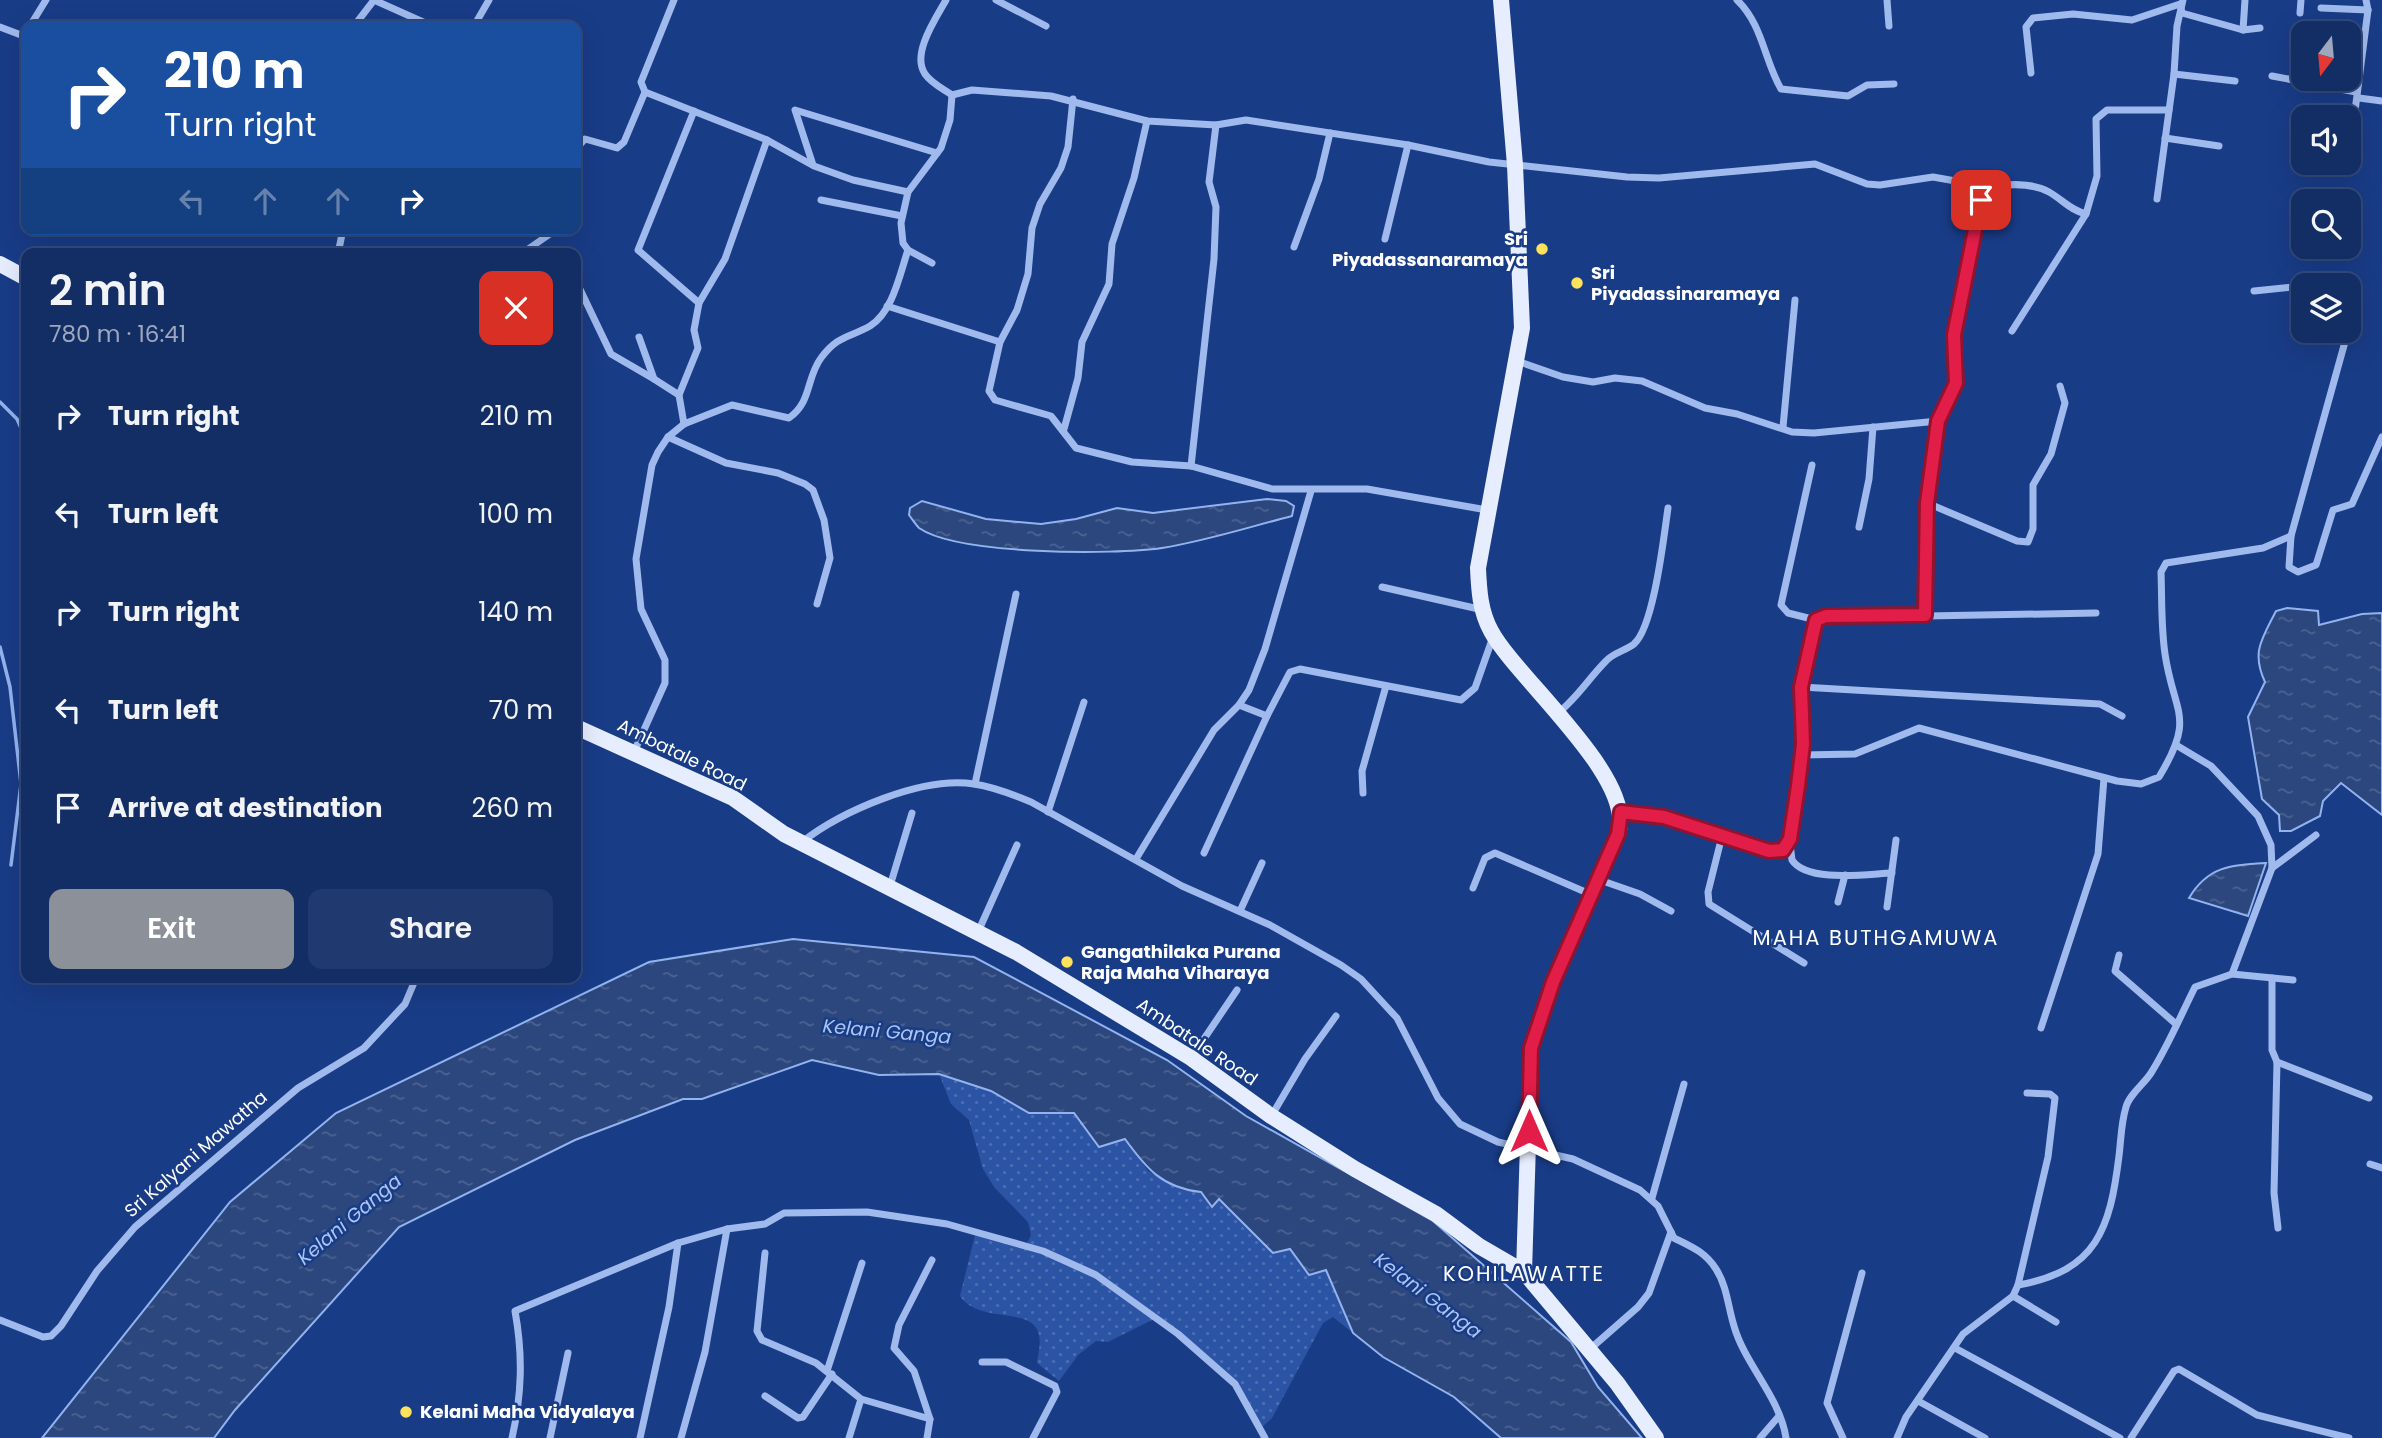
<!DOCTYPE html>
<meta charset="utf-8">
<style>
:root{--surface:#132d65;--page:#20396e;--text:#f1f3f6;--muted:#9da8bf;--line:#324979;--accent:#8c9099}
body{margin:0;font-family:Poppins,sans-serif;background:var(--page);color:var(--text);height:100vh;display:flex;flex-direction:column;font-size:26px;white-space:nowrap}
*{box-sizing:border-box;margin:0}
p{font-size:23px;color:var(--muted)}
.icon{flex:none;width:38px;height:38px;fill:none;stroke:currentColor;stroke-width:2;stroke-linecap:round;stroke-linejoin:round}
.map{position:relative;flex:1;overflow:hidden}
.panel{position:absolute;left:21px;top:248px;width:560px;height:735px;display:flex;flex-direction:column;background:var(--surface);border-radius:14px;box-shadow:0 7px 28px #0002,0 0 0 2px var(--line)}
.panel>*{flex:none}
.banner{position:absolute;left:21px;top:21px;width:560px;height:214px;border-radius:14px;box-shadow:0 7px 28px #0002,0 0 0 2px var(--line);background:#1a4fa0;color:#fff;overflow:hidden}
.needle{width:46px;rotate:196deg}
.fabs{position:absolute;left:2291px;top:21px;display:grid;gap:14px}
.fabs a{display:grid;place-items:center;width:70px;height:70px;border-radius:14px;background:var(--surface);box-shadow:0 7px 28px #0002,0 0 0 2px var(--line);font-size:35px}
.pin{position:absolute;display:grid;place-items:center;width:60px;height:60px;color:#fff;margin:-30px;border-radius:14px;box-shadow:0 4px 10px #0006}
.me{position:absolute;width:77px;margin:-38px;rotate:0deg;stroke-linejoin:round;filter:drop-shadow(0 0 5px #0008)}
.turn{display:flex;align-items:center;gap:24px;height:147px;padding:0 28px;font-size:32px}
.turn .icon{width:91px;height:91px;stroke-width:2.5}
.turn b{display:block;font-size:49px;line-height:60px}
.lanes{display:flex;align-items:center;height:66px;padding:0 28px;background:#0003;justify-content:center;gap:35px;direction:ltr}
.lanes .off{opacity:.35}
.round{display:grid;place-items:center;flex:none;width:74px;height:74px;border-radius:14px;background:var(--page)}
.summary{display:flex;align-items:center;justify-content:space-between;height:119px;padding:0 28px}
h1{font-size:42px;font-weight:600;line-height:52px}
.cta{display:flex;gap:14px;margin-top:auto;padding:14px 28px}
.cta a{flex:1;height:80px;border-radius:14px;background:var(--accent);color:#fff;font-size:28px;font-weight:600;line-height:80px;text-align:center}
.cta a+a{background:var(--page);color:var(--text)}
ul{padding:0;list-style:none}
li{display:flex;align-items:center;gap:21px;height:98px;padding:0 28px}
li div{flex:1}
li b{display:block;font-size:26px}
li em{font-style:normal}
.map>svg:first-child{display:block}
.grass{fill:url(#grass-dots)}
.water{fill:url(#water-ripples);stroke:#93b3ef;stroke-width:2}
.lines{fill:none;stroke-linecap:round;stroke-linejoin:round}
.stream{stroke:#93b3ef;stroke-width:3.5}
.street{stroke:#a0baed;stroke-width:7}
.primary{stroke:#e6edff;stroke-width:16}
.route-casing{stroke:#92132f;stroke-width:18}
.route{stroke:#e11d48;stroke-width:12}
.poi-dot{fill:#ffe25c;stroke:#193c87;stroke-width:2.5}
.labels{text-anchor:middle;stroke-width:5;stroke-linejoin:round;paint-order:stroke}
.poi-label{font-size:18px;font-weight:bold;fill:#fff;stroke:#193c87;text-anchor:start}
.street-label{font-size:18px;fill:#fff;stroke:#193c87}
.water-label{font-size:19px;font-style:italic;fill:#acc5f4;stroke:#193c87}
.quarter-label{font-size:21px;letter-spacing:2px;fill:#fff;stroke:#193c87}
</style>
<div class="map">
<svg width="2382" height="1438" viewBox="0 0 2382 1438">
<defs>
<pattern id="grass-dots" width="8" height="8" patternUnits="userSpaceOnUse" patternTransform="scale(1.75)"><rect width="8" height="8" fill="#2c54a5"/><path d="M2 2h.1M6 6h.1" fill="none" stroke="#4c6eb2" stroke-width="1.8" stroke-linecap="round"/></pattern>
<pattern id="water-ripples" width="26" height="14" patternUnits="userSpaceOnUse" patternTransform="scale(1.75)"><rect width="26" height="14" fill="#2c477e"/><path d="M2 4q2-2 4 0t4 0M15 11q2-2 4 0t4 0" fill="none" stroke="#4c6391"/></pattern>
</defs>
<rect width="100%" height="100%" fill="#193c87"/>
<path class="grass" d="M 939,1074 L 991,1091 L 1029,1113 L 1074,1113 L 1099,1146 L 1125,1138 L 1148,1171 L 1182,1190 L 1201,1192 L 1219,1199 L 1273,1253 L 1290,1249 L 1326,1270 L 1353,1333 L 1333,1317 L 1323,1323 L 1272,1418 L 1260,1429 L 1235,1384 L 1156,1318 L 1108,1342 L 1096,1341 L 1078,1355 L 1059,1381 L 1037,1363 C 1038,1354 1041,1344 1039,1335 C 1033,1305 979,1325 960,1296 L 976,1231 L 1026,1246 L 1031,1235 L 1028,1222 L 994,1187 L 983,1169 L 969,1120 L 951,1104 Z"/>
<g class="water">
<path d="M 1267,499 L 1286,501 L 1294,506 L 1292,516 C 1249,527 1206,541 1162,548 C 1114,555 958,555 919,528 C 916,525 912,519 909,515 L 910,508 L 922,501 L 986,519 L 1041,524 L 1076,519 L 1117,508 L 1153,513 Z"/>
<path d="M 2287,608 L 2318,611 L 2319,625 L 2362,614 L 2382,613 L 2382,815 L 2341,783 L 2323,801 L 2320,816 L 2291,831 L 2280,831 L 2279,815 L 2262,799 L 2248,717 L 2265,682 C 2251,652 2262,639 2276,611 Z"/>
<path d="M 2266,863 L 2248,916 L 2189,898 C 2208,866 2231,865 2266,863 Z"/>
<path d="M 793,939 L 974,957 L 1167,1060 L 1246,1116 L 1433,1221 L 1571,1342 L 1598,1387 L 1642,1438 L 1501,1438 L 1454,1397 L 1383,1357 L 1353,1333 L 1326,1270 L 1309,1275 L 1290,1249 L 1273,1253 L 1219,1199 L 1212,1207 L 1201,1192 C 1162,1188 1146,1168 1125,1139 L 1099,1147 L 1074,1113 L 1029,1113 L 991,1091 L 939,1074 L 879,1075 L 812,1060 L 702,1099 L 683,1099 L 575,1140 L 399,1227 L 235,1410 L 214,1438 L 42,1438 L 230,1202 L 336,1113 L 649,962 Z"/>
</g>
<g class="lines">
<g class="stream">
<polyline points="0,402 17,419 21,428"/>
<polyline points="0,647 10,687 21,784 11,865"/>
</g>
<g class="street">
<polyline points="374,0 432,26"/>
<polyline points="674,0 641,82 645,92 767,140 814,166 853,180 908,192"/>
<path d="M 946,0 C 936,18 911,54 925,74 C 931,83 943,89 952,95 L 972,90 L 1051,96 L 1147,121 L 1216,125 L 1246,120 L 1408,145 L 1489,162 L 1627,177 L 1659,178 L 1815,164 L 1867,184 L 1880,185 L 1933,177 L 1989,187"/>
<polyline points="996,0 1046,26"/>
<path d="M 1737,0 C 1763,25 1764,60 1781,89 L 1848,96 L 1867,85 L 1894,84"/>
<polyline points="1887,0 1889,26"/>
<polyline points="2321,8 2368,10"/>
<polyline points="2300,13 2301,0"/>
<polyline points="30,26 46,0"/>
<polyline points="354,26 374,0"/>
<polyline points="474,26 489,0"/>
<polyline points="0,27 21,35 26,32"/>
<polyline points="2243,30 2245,0"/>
<polyline points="2031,73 2026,27 2033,18 2073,14 2132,20 2180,4 2182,13 2243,30 2260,28"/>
<polyline points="2174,74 2235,81"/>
<polyline points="2272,76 2356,92"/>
<polyline points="2359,98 2382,101"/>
<polyline points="1073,99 1068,147 1061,168 1040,204 1032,228 1028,274 1017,310 1000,342 989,391 995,400 1051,416 1076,448 1132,462 1191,466 1272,489 1367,489 1487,510"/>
<polyline points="694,111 638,250 699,303 725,259 767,140"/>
<polyline points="2165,138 2219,146"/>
<polyline points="2351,142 2368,10 2366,0"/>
<polyline points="576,149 585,139 617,148 624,142 645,92"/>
<polyline points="813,165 795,110 937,153"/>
<polyline points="2157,199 2174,74 2177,26 2183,0"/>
<polyline points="821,200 902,216"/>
<polyline points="1385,239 1408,145"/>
<polyline points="1294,247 1319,179 1330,133"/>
<polyline points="338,254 343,229"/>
<polyline points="521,254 557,229"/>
<polyline points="932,263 908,250 903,243 901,223 908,192 941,148 950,120 952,95"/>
<polyline points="577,283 611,354 654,379"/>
<polyline points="2310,285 2335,285"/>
<polyline points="2348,287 2356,292 2348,330"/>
<polyline points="2254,291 2303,286"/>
<polyline points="887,306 1000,342"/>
<polyline points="2012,331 2086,214 2097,176 2096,119 2107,110 2169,110"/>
<polyline points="639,337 654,379 679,395 684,424"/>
<path d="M 1517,361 L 1563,377 L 1593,382 L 1615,378 L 1642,381 L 1705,408 L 1737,414 L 1792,432 L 1814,433 L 1938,421 L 1956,383 L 1954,335 L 1981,200 L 1989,187 C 2008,184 2031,182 2049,192 C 2063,200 2070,210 2086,214"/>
<polyline points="679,395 698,348 694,330 699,303"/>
<polyline points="1783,427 1795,300"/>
<polyline points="1064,429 1078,378 1082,342 1109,284 1112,244 1134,178 1147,121"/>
<polyline points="668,437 726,463 778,473 805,484 813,490 824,520 830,558 817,604"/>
<polyline points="1812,465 1781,605 1788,613 1816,620"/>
<polyline points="1191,466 1214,259 1216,207 1209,182 1216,125"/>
<polyline points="1927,503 2017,541 2028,542 2033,529 2033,485 2051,454 2065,403 2060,386"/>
<polyline points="1859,527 1869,479 1873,427"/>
<polyline points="2291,536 2289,567 2298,572 2316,565 2333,510 2352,504 2382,437"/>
<polyline points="1382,587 1483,610"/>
<polyline points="1925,615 1927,503 1938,421"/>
<polyline points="1801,687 2100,704 2122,716"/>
<polyline points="1239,705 1267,716 1290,672 1300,669 1461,700 1475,688 1493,637"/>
<path d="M 1558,713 C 1577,698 1589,678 1606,661 C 1613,653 1625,651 1634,644 C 1654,627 1664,535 1668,508"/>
<path d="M 634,752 L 665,683 L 665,660 L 641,609 L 636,559 L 652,465 L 658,452 L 668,437 L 684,424 L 732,405 L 789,418 C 812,402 806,378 821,358 C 838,335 849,338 870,326 C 893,312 900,273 908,250"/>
<path d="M 1802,755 L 1855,754 L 1919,728 L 2117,781 L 2141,784 L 2159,777 C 2196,716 2174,715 2165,654 C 2161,627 2162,599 2161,572 L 2166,563 L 2263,548 L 2291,536 L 2348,331"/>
<polyline points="975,784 1016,594"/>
<polyline points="1363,793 1362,771 1386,686"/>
<polyline points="1048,812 1084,702"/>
<polyline points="1621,812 1664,817 1769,851 1783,850 1787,847 1803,744 1801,687 1814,624 1819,618 2096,613"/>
<polyline points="1722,836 1708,892 1709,904 1804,963"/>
<path d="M 802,842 C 842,811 922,776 974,784 C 994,787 1012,794 1031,802 L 1182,886 L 1270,925 L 1341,965 L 1361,979 L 1397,1018 L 1438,1098 L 1460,1124 L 1498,1142 L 1573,1159 L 1640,1190 L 1658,1206 L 1674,1238 C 1692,1247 1705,1252 1716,1269 C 1727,1286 1728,1307 1734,1326 C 1745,1365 1780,1397 1786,1438"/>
<path d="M 1790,844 L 1792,860 C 1807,883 1867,874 1892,873"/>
<polyline points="1204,853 1267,716"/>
<polyline points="1136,859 1214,730 1239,705 1249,690 1265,649 1311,491"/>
<polyline points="2272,868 2316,835"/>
<polyline points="1597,879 1640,894 1671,911"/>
<polyline points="890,886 912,813"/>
<polyline points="1473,888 1485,858 1495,853 1590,894"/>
<polyline points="1838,902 1845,875"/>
<polyline points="1887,907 1896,840"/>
<polyline points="1240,911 1262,863"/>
<polyline points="978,932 1017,845"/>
<polyline points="2119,955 2115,971 2176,1024"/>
<polyline points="2232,974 2293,980"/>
<polyline points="2272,978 2272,1050 2277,1062 2274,1193 2278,1228"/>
<polyline points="2041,1028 2098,854 2104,778"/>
<polyline points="1191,1058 1237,990"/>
<polyline points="2277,1062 2369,1098"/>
<polyline points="1272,1115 1305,1059 1336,1016"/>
<polyline points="2370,1164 2382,1168"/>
<polyline points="1652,1198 1684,1084"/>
<polyline points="765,1253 757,1331 762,1340 816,1363 861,1399 930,1419 927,1438"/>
<polyline points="2018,1285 2048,1157 2055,1098 2050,1094 2027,1093"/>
<polyline points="2013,1296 2056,1322"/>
<polyline points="0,1320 43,1337 51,1336 61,1326 97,1271 135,1227 298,1088 364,1048 405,1004 416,978"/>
<polyline points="1955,1348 2120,1438"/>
<polyline points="1590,1349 1638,1307 1649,1293 1671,1232"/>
<polyline points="982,1362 1006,1362 1055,1386 1057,1392 1033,1438"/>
<polyline points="827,1371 862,1263"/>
<polyline points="765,1396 798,1418 803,1417 832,1374"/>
<polyline points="1920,1402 1985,1438"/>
<polyline points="930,1419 914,1371 894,1348 899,1325 932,1260"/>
<path d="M 512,1438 C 522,1394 523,1355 515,1311 L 678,1243 L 727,1229 L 765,1224 L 784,1213 L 867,1212 L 947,1224 L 1043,1251 L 1096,1275 L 1178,1334 L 1235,1384 L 1265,1438"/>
<polyline points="550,1438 568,1353"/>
<polyline points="640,1438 669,1307 678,1243"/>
<polyline points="681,1438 705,1352 727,1229"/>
<polyline points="849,1438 861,1399"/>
<polyline points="1760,1438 1779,1416"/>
<polyline points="1843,1438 1827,1403 1862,1273"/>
<path d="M 1897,1438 L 1906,1417 L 1963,1334 L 2013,1296 L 2018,1285 C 2097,1271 2110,1229 2119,1156 C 2121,1140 2121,1123 2126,1107 C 2129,1095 2144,1084 2151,1073 C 2168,1046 2181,1015 2195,987 L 2232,974 L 2272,868 L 2271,845 L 2258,816 L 2211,766 L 2176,745"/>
<polyline points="2131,1438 2174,1371 2179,1369 2257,1415 2349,1438"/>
</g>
<g class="primary">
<path d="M 1501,0 L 1515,165 L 1522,328 L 1478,568 C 1479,590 1480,611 1491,631 C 1516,678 1638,779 1618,834 L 1553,982 L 1531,1048 L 1524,1272"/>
<polyline points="0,264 26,278"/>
<polyline points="576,727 733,798 784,834 1016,952 1191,1058 1271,1116 1355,1169 1436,1214 1479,1246 1524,1272 1617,1383 1656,1438"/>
</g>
</g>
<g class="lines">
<defs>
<polyline id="route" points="1529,1131 1531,1048 1553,982 1618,834 1621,812 1664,817 1769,851 1783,850 1790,839 1798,786 1803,744 1801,687 1816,620 1826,616 1925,615 1927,503 1938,421 1956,383 1954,335 1981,200"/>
</defs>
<use href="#route" class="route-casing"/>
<use href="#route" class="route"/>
</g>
<g class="poi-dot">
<circle cx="1542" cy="249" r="7"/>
<circle cx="1577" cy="283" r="7"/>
<circle cx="1067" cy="962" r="7"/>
<circle cx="406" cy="1412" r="7"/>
</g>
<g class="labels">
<g class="poi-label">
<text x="1528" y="245" text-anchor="end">Sri<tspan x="1528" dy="21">Piyadassanaramaya</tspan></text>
<text x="1591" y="279">Sri<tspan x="1591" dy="21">Piyadassinaramaya</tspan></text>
<text x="1081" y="958">Gangathilaka Purana<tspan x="1081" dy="21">Raja Maha Viharaya</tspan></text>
<text x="420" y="1418">Kelani Maha Vidyalaya</text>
</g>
<g class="street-label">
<text transform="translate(682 755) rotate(26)" y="6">Ambatale Road</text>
<text transform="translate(1197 1042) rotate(34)" y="6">Ambatale Road</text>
<text transform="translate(196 1154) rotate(-41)" y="6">Sri Kalyani Mawatha</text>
</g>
<g class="water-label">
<text transform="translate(887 1031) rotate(5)" y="7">Kelani Ganga</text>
<text transform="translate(349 1219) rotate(-40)" y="7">Kelani Ganga</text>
<text transform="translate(1428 1295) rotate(37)" y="7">Kelani Ganga</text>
</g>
<g class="quarter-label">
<text x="1876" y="945">MAHA BUTHGAMUWA</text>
<text x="1524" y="1281">KOHILAWATTE</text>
</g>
</g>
</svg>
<div class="fabs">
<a><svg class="needle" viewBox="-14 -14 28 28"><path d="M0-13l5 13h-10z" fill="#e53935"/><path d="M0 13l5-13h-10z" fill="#9da8bf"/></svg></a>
<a><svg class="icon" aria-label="sound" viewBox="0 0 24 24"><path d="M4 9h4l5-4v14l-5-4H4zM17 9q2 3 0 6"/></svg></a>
<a><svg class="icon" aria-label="search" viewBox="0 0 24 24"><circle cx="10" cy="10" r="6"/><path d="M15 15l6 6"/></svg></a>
<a><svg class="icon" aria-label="layers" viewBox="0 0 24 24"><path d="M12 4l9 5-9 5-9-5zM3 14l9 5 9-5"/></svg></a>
</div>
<div class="pin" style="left:1981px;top:200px;background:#d93025"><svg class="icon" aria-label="arrive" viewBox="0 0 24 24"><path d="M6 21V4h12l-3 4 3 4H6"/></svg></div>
<svg class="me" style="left:1529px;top:1131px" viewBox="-20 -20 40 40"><path d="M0-17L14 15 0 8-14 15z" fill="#e11d48" stroke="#fff" stroke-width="4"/></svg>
<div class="banner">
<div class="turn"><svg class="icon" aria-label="right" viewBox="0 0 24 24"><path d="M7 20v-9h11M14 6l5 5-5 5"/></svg><div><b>210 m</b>Turn right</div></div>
<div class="lanes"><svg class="icon off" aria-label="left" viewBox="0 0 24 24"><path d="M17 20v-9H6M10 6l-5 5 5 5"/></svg><svg class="icon off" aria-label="ahead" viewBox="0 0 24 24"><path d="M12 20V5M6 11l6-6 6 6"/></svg><svg class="icon off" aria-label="ahead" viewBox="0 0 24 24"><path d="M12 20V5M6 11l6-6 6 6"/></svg><svg class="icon" aria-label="right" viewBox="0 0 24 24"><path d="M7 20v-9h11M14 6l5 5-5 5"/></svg></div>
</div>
<section class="panel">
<div class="summary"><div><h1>2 min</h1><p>780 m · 16:41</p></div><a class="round" style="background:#d93025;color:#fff"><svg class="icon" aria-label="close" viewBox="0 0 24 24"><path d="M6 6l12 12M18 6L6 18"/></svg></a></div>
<ul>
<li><svg class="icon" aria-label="right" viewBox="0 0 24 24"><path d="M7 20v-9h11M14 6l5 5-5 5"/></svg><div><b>Turn right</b></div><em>210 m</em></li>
<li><svg class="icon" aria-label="left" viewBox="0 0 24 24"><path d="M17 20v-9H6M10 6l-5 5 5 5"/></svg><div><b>Turn left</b></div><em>100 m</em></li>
<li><svg class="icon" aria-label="right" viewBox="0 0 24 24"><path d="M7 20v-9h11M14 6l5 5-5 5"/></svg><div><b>Turn right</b></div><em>140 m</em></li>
<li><svg class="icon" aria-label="left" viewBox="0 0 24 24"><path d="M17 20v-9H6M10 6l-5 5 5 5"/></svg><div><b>Turn left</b></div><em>70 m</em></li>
<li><svg class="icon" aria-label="arrive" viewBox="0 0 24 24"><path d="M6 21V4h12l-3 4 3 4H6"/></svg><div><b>Arrive at destination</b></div><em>260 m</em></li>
</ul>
<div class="cta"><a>Exit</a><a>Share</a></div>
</section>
</div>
